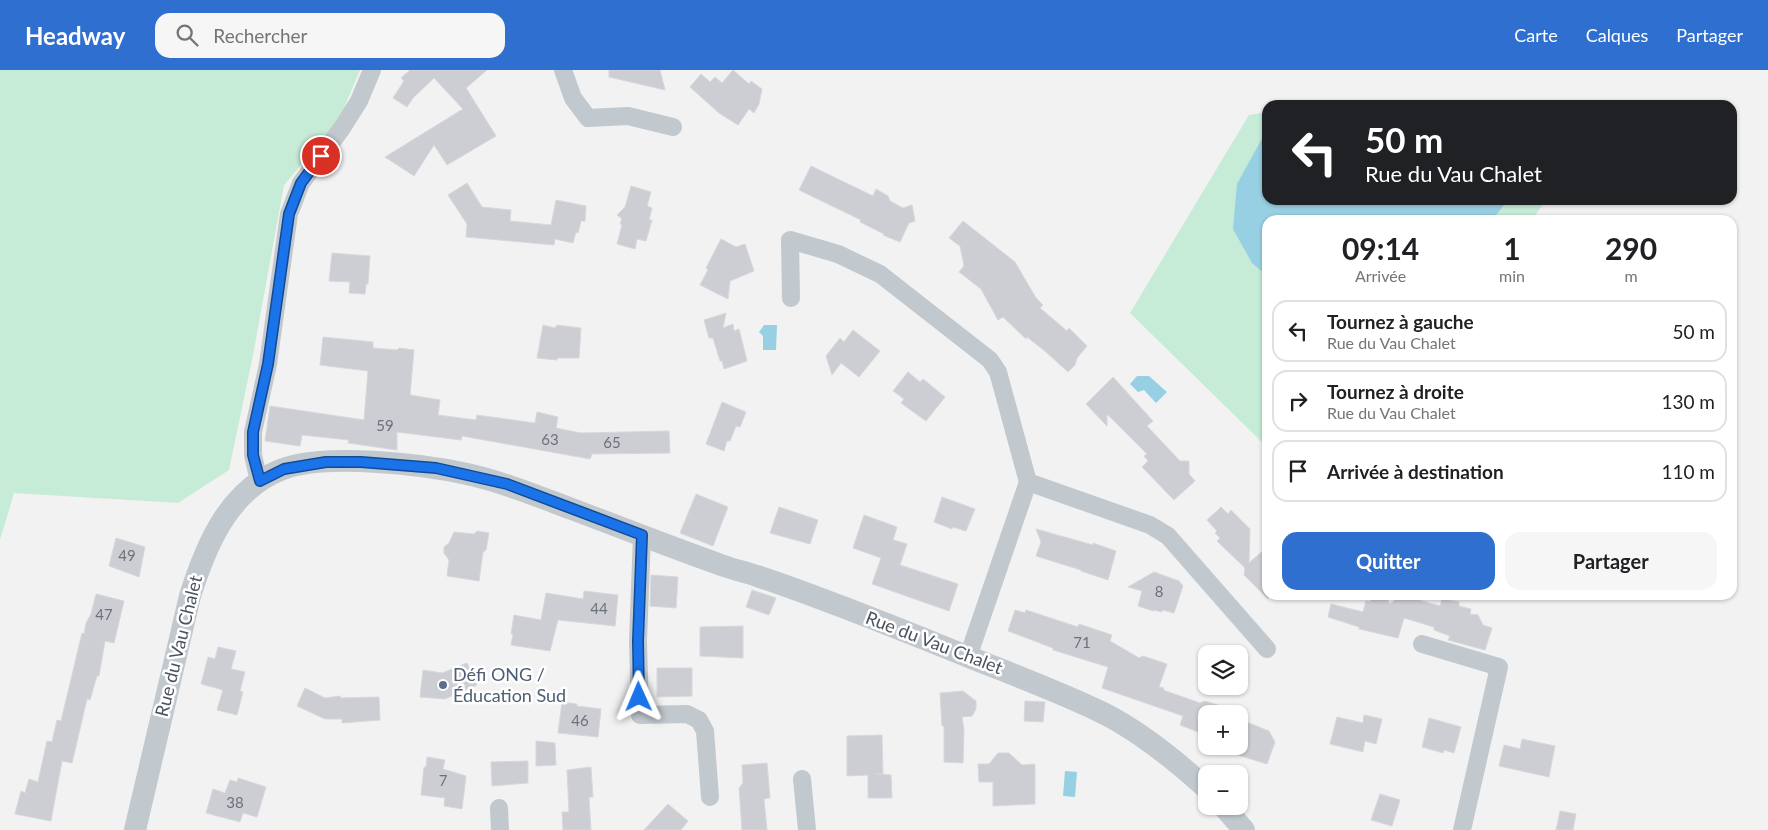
<!DOCTYPE html>
<html lang="fr">
<meta charset="utf-8">
<style>
:root{--surface:#fff;--page:#f6f6f6;--text:#202124;--muted:#757577;--line:#e0e0e0;--accent:#2f6fd0}
body{margin:0;font-family:Lato,sans-serif;background:var(--page);color:var(--text);height:100vh;display:flex;flex-direction:column;font-size:19px;white-space:nowrap}
*{box-sizing:border-box;margin:0}
p{font-size:16px;color:var(--muted)}
.icon{flex:none;width:28px;height:28px;fill:none;stroke:currentColor;stroke-width:2;stroke-linecap:round;stroke-linejoin:round}
.map{position:relative;flex:1;overflow:hidden}
.side{position:absolute;left:1262px;top:145px;width:475px;height:385px;display:flex;flex-direction:column;background:var(--surface);border-radius:15px;box-shadow:0 1px 4px #0004}
.side>*{flex:none}
.hud{position:absolute;left:1262px;top:30px;width:475px;height:105px;border-radius:15px;box-shadow:0 1px 4px #0004;background:#202124;color:#fff;overflow:hidden}
.tools{position:absolute;left:1198px;top:575px;display:grid;gap:10px}
.tools a{display:grid;place-items:center;width:50px;height:50px;border-radius:10px;background:var(--surface);box-shadow:0 1px 4px #0004;font-size:25px}
.pin{position:absolute;display:grid;place-items:center;width:42px;height:42px;color:#fff;margin:-21px;border:2px solid #fff;border-radius:50%;box-shadow:0 1px 5px #0007}
.me{position:absolute;width:55px;margin:-28px;rotate:359deg;stroke-linejoin:round;filter:drop-shadow(0 0 4px #0008)}
.turn{display:flex;align-items:center;gap:18px;height:105px;padding:0 20px;font-size:22px}
.turn .icon{width:65px;height:65px;stroke-width:2.5}
.turn b{display:block;font-size:35px;line-height:42px}
.eta{display:flex;justify-content:space-evenly;align-items:center;height:85px;text-align:center}
.eta b{font-size:30px;font-weight:700;line-height:35px}
.cta{display:flex;gap:10px;margin-top:auto;padding:10px 20px}
.cta a{flex:1;height:58px;border-radius:15px;background:var(--accent);color:#fff;font-size:20px;font-weight:700;line-height:58px;text-align:center}
.cta a+a{background:var(--page);color:var(--text)}
ul{padding:0;list-style:none}
li{display:flex;align-items:center;gap:15px;height:62px;margin:0 10px 8px;padding:0 10px;border:2px solid var(--line);border-radius:15px}
li div{flex:1}
li b{display:block;font-size:19px}
li em{font-style:normal}
header{display:flex;align-items:center;gap:30px;box-sizing:border-box;height:70px;padding:0 25px;background:var(--accent);color:#fff}
header strong{font-size:24px}
nav{display:flex;gap:28px;margin-inline-start:auto;font-size:18px}
.search{width:350px;height:45px;background:var(--page);display:flex;align-items:center;gap:12px;box-sizing:border-box;padding:0 18px;border-radius:15px;color:var(--muted);font-size:19px}
.map>svg:first-child{display:block}
.green{fill:#c6ebd6}
.water{fill:#98d0e3}
.building{fill:#ccced3;stroke:#d6d8dc}
.lines{fill:none;stroke-linecap:round;stroke-linejoin:round}
.minor{stroke:#c1c8ce;stroke-width:18}
.tertiary{stroke:#c1c8ce;stroke-width:22}
.route-casing{stroke:#114b97;stroke-width:12}
.route{stroke:#1a73e8;stroke-width:9}
.service-dot{fill:#5c6f8a;stroke:#fff;stroke-width:2}
.labels{text-anchor:middle;stroke-width:5;stroke-linejoin:round;paint-order:stroke}
.number-label{font-size:15px;fill:#6b727a}
.street-label{font-size:18px;fill:#4b545d;stroke:#fff}
.service-label{font-size:18px;fill:#4e5e75;stroke:#fff;text-anchor:start}
</style>
<header>
<strong>Headway</strong>
<div class="search"><svg class="icon" aria-label="search" viewBox="0 0 24 24"><circle cx="10" cy="10" r="6"/><path d="M15 15l6 6"/></svg>Rechercher</div>
<nav><a>Carte</a><a>Calques</a><a>Partager</a></nav>
</header>
<div class="map">
<svg width="1768" height="760" viewBox="0 0 1768 760">
<rect width="100%" height="100%" fill="#f3f2f2"/>
<g class="green">
<polygon points="0,0 360,0 338,52 284,115 253,285 229,400 178,433 14,423 0,470"/>
<polygon points="1267,42 1268,130 1546,130 1532,150 1268,150 1267,377 1130,243 1249,45"/>
</g>
<g class="water">
<polygon points="1267,62 1268,130 1508,130 1492,150 1268,150 1267,206 1252,193 1233,159 1237,114 1265,63"/>
<polygon points="764,255 777,255 776,280 763,280 763,266 759,262"/>
<polygon points="1137,306 1149,306 1167,322 1156,333 1144,320 1138,322 1130,314"/>
<polygon points="1065,701 1077,702 1075,727 1063,726"/>
</g>
<g class="building">
<polygon points="410,0 487,0 466,18 496,66 447,95 434,75 414,106 385,87 463,39 434,8 413,28 407,37 393,28 404,11 401,8"/>
<polygon points="609,0 660,0 665,20 609,7"/>
<polygon points="733,0 749,14 751,11 762,19 759,34 754,43 749,39 738,55 719,43 690,17 701,4 710,12 715,7 722,13"/>
<polygon points="811,96 873,126 876,119 888,126 890,131 903,138 912,135 915,151 909,153 900,172 883,165 884,164 860,152 861,150 799,120"/>
<polygon points="467,113 482,137 511,140 510,151 551,155 556,130 586,136 585,151 581,151 578,163 576,162 573,173 555,169 554,175 466,167 467,154 448,125"/>
<polygon points="631,116 651,122 647,136 652,138 649,150 652,150 646,171 637,169 635,179 617,174 622,155 620,154 622,149 617,145 625,137"/>
<polygon points="963,151 1015,192 1036,228 1043,235 1040,238 1067,261 1069,258 1087,276 1077,288 1075,295 1068,302 1046,282 1027,267 1026,269 1003,247 998,250 981,219 959,202 964,196 960,176 949,168"/>
<polygon points="721,169 736,177 745,174 754,201 730,211 728,229 700,215 708,200 706,198"/>
<polygon points="332,183 370,186 368,214 366,214 365,224 349,223 350,212 329,211"/>
<polygon points="726,243 723,258 733,254 734,261 739,259 747,291 724,299 722,291 720,291 713,268 709,268 704,250"/>
<polygon points="543,255 555,258 557,255 581,258 579,288 557,288 557,290 537,288"/>
<polygon points="853,260 880,281 859,307 841,293 832,305 826,286 840,268 844,272"/>
<polygon points="323,267 373,272 373,278 397,280 399,278 414,280 410,325 440,330 438,345 476,350 477,345 535,353 537,342 558,347 556,358 581,363 669,361 670,383 592,384 590,389 462,366 461,370 397,362 397,380 348,373 349,370 302,365 300,376 265,371 270,336 364,350 368,301 320,295"/>
<polygon points="908,302 920,312 923,309 945,327 926,351 901,333 904,329 893,321"/>
<polygon points="1113,307 1153,351 1147,356 1180,391 1189,391 1189,404 1195,411 1174,430 1142,397 1148,391 1144,386 1147,384 1107,344 1107,356 1086,334"/>
<polygon points="722,332 746,342 740,357 736,356 730,371 727,371 724,381 706,374"/>
<polygon points="696,424 728,437 713,476 680,463"/>
<polygon points="942,427 975,439 966,461 953,457 952,459 934,452"/>
<polygon points="779,437 818,450 810,474 770,463"/>
<polygon points="1221,437 1228,444 1231,440 1250,459 1249,493 1268,476 1268,529 1244,505 1245,498 1217,471 1220,468 1215,463 1217,461 1207,450"/>
<polygon points="864,445 897,457 893,470 907,474 900,495 958,514 949,541 872,514 881,488 853,478"/>
<polygon points="1036,459 1093,475 1093,473 1116,481 1108,510 1081,501 1081,500 1036,486 1041,472"/>
<polygon points="477,461 489,463 486,480 483,482 479,511 447,506 449,490 444,483 444,477 449,473 454,462 474,464"/>
<polygon points="116,468 145,477 139,507 109,496"/>
<polygon points="1154,502 1179,511 1183,516 1174,543 1163,540 1162,542 1154,540 1153,541 1138,536 1142,521 1128,517"/>
<polygon points="651,505 678,507 676,538 650,536"/>
<polygon points="752,520 776,528 769,545 746,537"/>
<polygon points="584,521 618,525 615,556 558,550 550,581 511,575 513,564 511,564 514,545 541,550 546,523 583,529"/>
<polygon points="96,524 124,531 114,573 105,571 99,606 97,606 90,630 87,629 72,693 62,691 51,751 15,744 21,721 25,723 29,709 38,712 47,671 52,672 57,650 61,651 82,563 84,564 86,553 91,544"/>
<polygon points="1372,525 1385,525 1390,534 1401,525 1440,536 1442,529 1459,532 1459,536 1471,539 1470,544 1478,545 1483,555 1492,558 1485,580 1448,570 1450,566 1434,560 1434,557 1404,548 1398,568 1359,559 1359,557 1328,547 1331,534 1363,542 1366,531 1370,532"/>
<polygon points="1015,540 1025,543 1026,540 1078,557 1079,554 1112,565 1110,571 1139,588 1143,586 1167,594 1159,617 1164,618 1163,620 1200,633 1205,631 1221,636 1219,641 1226,644 1206,644 1206,665 1180,655 1183,646 1102,618 1108,597 1053,580 1053,578 1008,561"/>
<polygon points="743,556 743,588 700,586 700,557"/>
<polygon points="218,577 236,581 231,599 245,602 240,621 243,622 237,645 217,640 223,620 201,614 208,587 215,589"/>
<polygon points="467,593 477,615 445,629 420,627 423,600 442,603"/>
<polygon points="657,598 692,598 692,626 657,627"/>
<polygon points="305,618 325,628 340,626 341,628 379,627 380,650 342,653 342,649 325,649 297,636"/>
<polygon points="963,621 976,631 976,639 972,646 962,647 964,660 963,693 944,692 944,656 942,656 940,623"/>
<polygon points="1025,631 1045,632 1043,652 1024,651"/>
<polygon points="562,632 577,634 577,636 601,639 598,667 558,663"/>
<polygon points="1364,645 1382,649 1376,674 1365,671 1363,682 1330,674 1337,647 1363,653"/>
<polygon points="1429,648 1461,657 1454,683 1444,680 1443,683 1422,677"/>
<polygon points="1239,649 1269,661 1275,672 1267,694 1228,682 1231,676 1239,676"/>
<polygon points="882,665 883,704 877,704 891,705 892,728 868,728 868,705 847,706 847,666"/>
<polygon points="1522,669 1555,676 1549,707 1499,696 1504,675 1520,679"/>
<polygon points="536,671 555,673 556,695 536,696"/>
<polygon points="998,683 1009,683 1022,695 1035,694 1035,734 993,736 993,712 979,712 978,694 989,694"/>
<polygon points="427,687 445,690 443,699 466,706 462,739 444,736 445,728 421,725 424,697 426,697"/>
<polygon points="528,691 528,713 492,716 491,692"/>
<polygon points="767,693 770,728 764,729 767,760 742,760 739,718 743,713 742,695"/>
<polygon points="591,697 593,727 589,727 591,760 563,760 562,742 569,742 567,700"/>
<polygon points="238,708 266,717 257,747 243,743 240,752 206,743 213,719 225,723 230,710 237,712"/>
<polygon points="1380,724 1400,730 1392,756 1371,750"/>
<polygon points="668,734 688,751 681,760 644,760"/>
<polygon points="1560,741 1576,744 1573,760 1556,760"/>
</g>
<g class="lines">
<g class="minor">
<polyline points="563,0 573,28 588,48 628,46 673,57"/>
<polyline points="791,228 790,170 838,184 880,204 990,290 998,302 1028,412 968,587"/>
<polyline points="259,411 253,385 253,362 268,294 289,144 301,113 342,58 359,31 372,0"/>
<polyline points="1028,412 1150,455 1168,466 1267,579"/>
<polyline points="642,465 638,571 640,645 687,644 699,650 705,661 710,727"/>
<polyline points="1422,574 1499,597 1462,760"/>
<polyline points="802,709 807,760"/>
<polyline points="499,738 500,760"/>
</g>
<g class="tertiary">
<polyline points="1223,736 1244,760"/>
<path d="M 135,760 L 190,526 C 206,475 229,419 283,399 C 325,383 422,394 467,404 C 503,412 537,426 572,439 C 622,458 673,478 724,496 C 735,500 746,502 757,506 C 829,530 899,559 969,587 C 1014,605 1060,622 1103,643 C 1141,662 1175,690 1206,718"/>
</g>
</g>
<g class="lines">
<defs>
<polyline id="route" points="321,86 301,113 289,144 268,294 253,362 253,385 260,411 284,399 326,392 361,392 436,398 507,414 642,465 638,571 639,627"/>
</defs>
<use href="#route" class="route-casing"/>
<use href="#route" class="route"/>
</g>
<circle class="service-dot" cx="443" cy="615" r="5"/>
<g class="labels">
<g class="number-label">
<text x="385" y="361">59</text>
<text x="550" y="375">63</text>
<text x="612" y="378">65</text>
<text x="127" y="491">49</text>
<text x="1159" y="527">8</text>
<text x="599" y="544">44</text>
<text x="104" y="550">47</text>
<text x="1082" y="578">71</text>
<text x="580" y="656">46</text>
<text x="443" y="716">7</text>
<text x="235" y="738">38</text>
</g>
<g class="street-label">
<text transform="translate(934 573) rotate(21)" y="6">Rue du Vau Chalet</text>
<text transform="translate(179 576) rotate(-76)" y="6">Rue du Vau Chalet</text>
</g>
<g class="service-label">
<text x="453" y="611">Défi ONG /<tspan x="453" dy="21">Éducation Sud</tspan></text>
</g>
</g>
</svg>
<div class="tools">
<a><svg class="icon" aria-label="layers" viewBox="0 0 24 24"><path d="M12 4l9 5-9 5-9-5zM3 14l9 5 9-5"/></svg></a>
<a>+</a>
<a>−</a>
</div>
<div class="pin" style="left:321px;top:86px;background:#d93025"><svg class="icon" aria-label="arrive" viewBox="0 0 24 24"><path d="M6 21V4h12l-3 4 3 4H6"/></svg></div>
<svg class="me" style="left:639px;top:627px" viewBox="-20 -20 40 40"><path d="M0-17L14 15 0 8-14 15z" fill="#1a73e8" stroke="#fff" stroke-width="4"/></svg>
<div class="hud">
<div class="turn"><svg class="icon" aria-label="left" viewBox="0 0 24 24"><path d="M17 20v-9H6M10 6l-5 5 5 5"/></svg><div><b>50 m</b>Rue du Vau Chalet</div></div>
</div>
<section class="side">
<div class="eta">
<div><b>09:14</b><p>Arrivée</p></div>
<div><b>1</b><p>min</p></div>
<div><b>290</b><p>m</p></div>
</div>
<ul>
<li><svg class="icon" aria-label="left" viewBox="0 0 24 24"><path d="M17 20v-9H6M10 6l-5 5 5 5"/></svg><div><b>Tournez à gauche</b><p>Rue du Vau Chalet</p></div><em>50 m</em></li>
<li><svg class="icon" aria-label="right" viewBox="0 0 24 24"><path d="M7 20v-9h11M14 6l5 5-5 5"/></svg><div><b>Tournez à droite</b><p>Rue du Vau Chalet</p></div><em>130 m</em></li>
<li><svg class="icon" aria-label="arrive" viewBox="0 0 24 24"><path d="M6 21V4h12l-3 4 3 4H6"/></svg><div><b>Arrivée à destination</b></div><em>110 m</em></li>
</ul>
<div class="cta"><a>Quitter</a><a>Partager</a></div>
</section>
</div>
